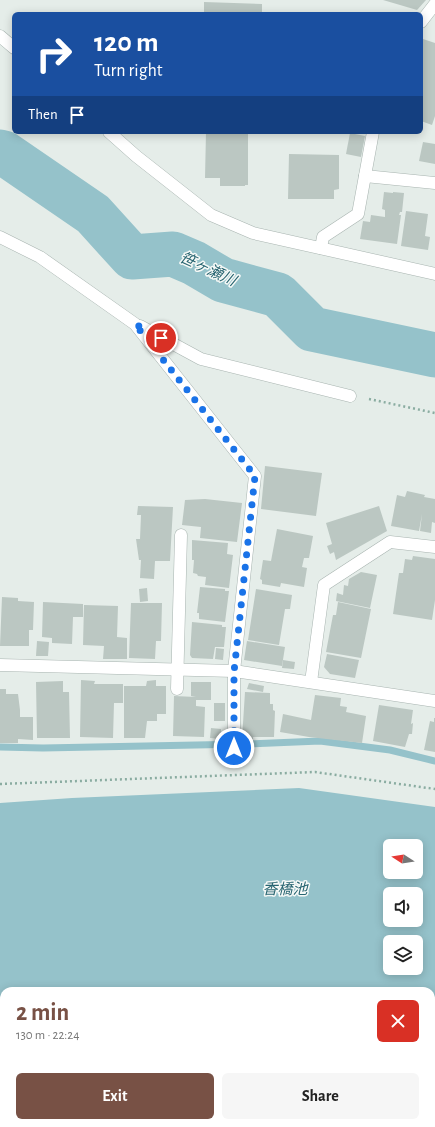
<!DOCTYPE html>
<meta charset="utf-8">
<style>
:root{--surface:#fff;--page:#f6f6f6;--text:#222;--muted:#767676;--accent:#785145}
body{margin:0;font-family:"Alegreya Sans","Noto Sans JP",sans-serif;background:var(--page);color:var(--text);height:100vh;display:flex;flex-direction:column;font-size:15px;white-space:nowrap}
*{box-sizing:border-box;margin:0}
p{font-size:13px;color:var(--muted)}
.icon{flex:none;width:22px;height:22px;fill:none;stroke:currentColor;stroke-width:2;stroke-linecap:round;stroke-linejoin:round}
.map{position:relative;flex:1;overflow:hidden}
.sheet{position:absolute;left:0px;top:987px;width:435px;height:140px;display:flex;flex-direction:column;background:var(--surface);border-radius:12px 12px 0 0;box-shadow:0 2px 10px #0003}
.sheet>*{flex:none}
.guide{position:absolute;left:12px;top:12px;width:411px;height:122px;border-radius:6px;box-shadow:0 2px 10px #0003;background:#1a4fa0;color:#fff;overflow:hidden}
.needle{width:26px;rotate:282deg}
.fabs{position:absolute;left:383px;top:839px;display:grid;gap:8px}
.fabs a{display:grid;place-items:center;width:40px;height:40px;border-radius:6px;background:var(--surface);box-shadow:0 2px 10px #0003;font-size:20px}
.pin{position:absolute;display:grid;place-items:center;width:34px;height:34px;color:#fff;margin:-17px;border:2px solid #fff;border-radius:50%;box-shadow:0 1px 4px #0007}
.me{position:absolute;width:44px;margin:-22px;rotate:0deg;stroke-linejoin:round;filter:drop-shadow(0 0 3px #0008)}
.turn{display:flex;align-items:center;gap:14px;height:84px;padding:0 16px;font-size:18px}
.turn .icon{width:52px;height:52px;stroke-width:2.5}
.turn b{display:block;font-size:28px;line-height:34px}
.then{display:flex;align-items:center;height:38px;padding:0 16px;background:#0003;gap:8px;font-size:15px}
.round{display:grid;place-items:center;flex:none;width:42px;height:42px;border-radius:6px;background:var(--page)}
.headline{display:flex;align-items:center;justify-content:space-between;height:68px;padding:0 16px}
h1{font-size:24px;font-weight:600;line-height:30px;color:var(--accent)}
.button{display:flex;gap:8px;margin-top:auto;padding:8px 16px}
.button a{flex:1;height:46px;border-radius:6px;background:var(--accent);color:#fff;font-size:16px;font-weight:600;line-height:46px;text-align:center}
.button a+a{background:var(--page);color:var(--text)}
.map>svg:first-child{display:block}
.water{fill:#95c2ca;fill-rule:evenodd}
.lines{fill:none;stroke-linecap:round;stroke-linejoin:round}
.stream{stroke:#95c2ca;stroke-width:7}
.river{stroke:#95c2ca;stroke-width:45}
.building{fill:#bbc7c2}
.street-casing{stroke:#a8b4b0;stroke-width:13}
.path{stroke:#8aaca1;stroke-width:2.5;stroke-dasharray:2 3;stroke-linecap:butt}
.street{stroke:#fff;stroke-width:12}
.route{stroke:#1a73e8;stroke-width:7;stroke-dasharray:0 12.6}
.labels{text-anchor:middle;stroke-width:3;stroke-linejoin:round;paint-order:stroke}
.water-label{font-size:15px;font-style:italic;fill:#286571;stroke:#f6f9f7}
</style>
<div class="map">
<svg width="435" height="1127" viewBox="0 0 435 1127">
<rect width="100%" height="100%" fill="#e5ede9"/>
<path class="water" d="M 299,788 L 435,807 L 435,1127 L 0,1127 L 0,803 L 72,798 ZM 390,846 L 416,846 L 416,872 L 390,872 ZM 390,894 L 416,894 L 416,920 L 390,920 ZM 390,942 L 416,942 L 416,968 L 390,968 ZM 4,991 L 431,991 L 431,1123 L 4,1123 Z"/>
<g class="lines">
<polyline class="stream" points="0,747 43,748 247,744 320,741 390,750 435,761"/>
<polyline class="river" points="0,152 4,153 93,214 132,257 173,254 194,263 223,280 278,295 312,329 435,355"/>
</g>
<g class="building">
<polygon points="383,0 426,0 417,10"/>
<polygon points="204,2 262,4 262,14 204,14"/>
<polygon points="423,39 435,43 435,116 432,125 421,121 421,44"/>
<polygon points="206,132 248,132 248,185 245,185 245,186 220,186 220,178 205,178"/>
<polygon points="350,133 365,136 361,157 346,154"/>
<polygon points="423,142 435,144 435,164 419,161"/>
<polygon points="289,154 339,155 339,189 334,190 334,199 288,199"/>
<polygon points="384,192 393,193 393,192 404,193 402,212 400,212 399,215 401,215 397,244 360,239 363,221 370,222 371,215 385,217 385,210 382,209"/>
<polygon points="406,211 428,214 425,236 430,237 428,250 401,246"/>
<polygon points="265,466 322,473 316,516 261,509"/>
<polygon points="407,491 425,495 424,497 435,499 435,523 432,522 431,533 420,531 422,514 419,531 391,526 397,495 405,497"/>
<polygon points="205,499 242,503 237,542 200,538 201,527 182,525 185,500"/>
<polygon points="138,506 173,507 170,561 155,561 154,579 140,578 141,560 139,560 136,539 140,539 141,515 137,515"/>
<polygon points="379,506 387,531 336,560 334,552 330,554 327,546 332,544 326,523"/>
<polygon points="277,529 313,536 309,558 304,558 302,567 307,568 304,587 281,583 280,587 262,584 262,580 260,579 263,560 271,561"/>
<polygon points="192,540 228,543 227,554 233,555 229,588 205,585 206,577 198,576 197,574 193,573 194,560 192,560"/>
<polygon points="413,556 435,559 435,600 432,620 393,614 399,573 403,573 405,559 412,560"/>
<polygon points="361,572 377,575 370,608 336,601 337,593 343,595 344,585 348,586 349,579"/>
<polygon points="200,587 225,589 225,591 229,591 225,622 199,619 199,613 197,613"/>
<polygon points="147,588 148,601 140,602 139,589"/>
<polygon points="256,589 292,595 290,609 285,609 279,645 248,640"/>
<polygon points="2,597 18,598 18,601 34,602 33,630 29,630 29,646 0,646"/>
<polygon points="43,602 83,604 83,617 73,617 72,644 52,643 52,638 42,637"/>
<polygon points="338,602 371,609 361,658 326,652 333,615 336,615"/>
<polygon points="131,603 162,603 161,641 156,641 155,659 129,658"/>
<polygon points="84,605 118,606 117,637 127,638 127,659 103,659 104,646 83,645"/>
<polygon points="192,622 222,625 222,627 226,627 224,647 215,647 213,659 192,658 190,655"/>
<polygon points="37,641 49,642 48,656 36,656"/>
<polygon points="247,641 285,647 282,666 244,660"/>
<polygon points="216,648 224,649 223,660 215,659"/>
<polygon points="327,654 359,660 355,678 330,674 324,667"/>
<polygon points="283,660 295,662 294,669 282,668"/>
<polygon points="81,680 95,681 94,684 123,684 123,703 114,703 113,738 80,737"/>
<polygon points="156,680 156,686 166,686 166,714 157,714 157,721 147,721 145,738 124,738 124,686 146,686 147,681"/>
<polygon points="63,681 63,692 69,692 70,738 37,738 36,682"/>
<polygon points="191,682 211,682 211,700 196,700 196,706 205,707 204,737 173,736 174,696 196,697 191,696"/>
<polygon points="249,683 264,686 263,692 247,689"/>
<polygon points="0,689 6,689 6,694 18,694 20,710 20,717 33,717 33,740 18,739 18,743 0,743"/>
<polygon points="245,692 270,693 270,704 273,704 273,710 275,711 274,737 253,737 253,739 242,739"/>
<polygon points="315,695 341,698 340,706 347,707 346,712 366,716 362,743 309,737 280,732 283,714 311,720"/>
<rect x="214" y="703" width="11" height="18"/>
<polygon points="379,705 413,710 411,724 413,723 412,734 409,734 405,747 373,741"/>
<polygon points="434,718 435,718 435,752 424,750 430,721 434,722"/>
<polygon points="211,728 221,729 221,739 210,738"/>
</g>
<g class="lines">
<defs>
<g id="street">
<polyline points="421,22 435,4"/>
<polyline points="0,36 14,48"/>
<polyline points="109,132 136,156 211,215 253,233 435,274"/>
<polyline points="365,176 435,183"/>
<polyline points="0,237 40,257 135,324 255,476 234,671 234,748"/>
<polyline points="321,248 323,237 358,214 373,132"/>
<polyline points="140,326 201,359 350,396"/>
<polyline points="0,665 234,671 435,701"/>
<polyline points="311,682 324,585 390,542 435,547"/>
<polyline points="177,689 181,535"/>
</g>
</defs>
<use href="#street" class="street-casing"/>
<g class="path">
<polyline points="369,399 435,413"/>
<polyline points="0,784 315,772 435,789"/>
</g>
<use href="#street" class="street"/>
</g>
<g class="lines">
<polyline class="route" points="161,338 135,324 255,476 234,672 234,748"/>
</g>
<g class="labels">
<g class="water-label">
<text transform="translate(208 269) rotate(25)" y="5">笹ヶ瀬川</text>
<text x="285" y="894">香橋池</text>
</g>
</g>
</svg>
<div class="fabs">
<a><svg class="needle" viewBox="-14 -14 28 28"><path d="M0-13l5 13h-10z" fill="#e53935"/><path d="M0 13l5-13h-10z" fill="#767676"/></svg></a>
<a><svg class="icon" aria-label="sound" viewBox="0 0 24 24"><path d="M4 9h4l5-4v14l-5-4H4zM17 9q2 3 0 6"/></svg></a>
<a><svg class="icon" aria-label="layers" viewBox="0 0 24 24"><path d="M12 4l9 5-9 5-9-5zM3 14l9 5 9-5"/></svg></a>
</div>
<div class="pin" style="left:161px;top:338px;background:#d93025"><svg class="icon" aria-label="arrive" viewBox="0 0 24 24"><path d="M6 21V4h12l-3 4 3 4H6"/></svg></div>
<svg class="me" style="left:234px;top:748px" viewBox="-20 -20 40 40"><circle r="17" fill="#1a73e8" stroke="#fff" stroke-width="3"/><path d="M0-11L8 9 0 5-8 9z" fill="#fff"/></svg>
<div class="guide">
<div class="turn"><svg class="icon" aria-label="right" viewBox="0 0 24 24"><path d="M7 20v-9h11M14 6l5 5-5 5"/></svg><div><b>120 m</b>Turn right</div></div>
<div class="then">Then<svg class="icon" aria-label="arrive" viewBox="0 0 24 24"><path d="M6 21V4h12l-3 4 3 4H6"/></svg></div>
</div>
<section class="sheet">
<div class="headline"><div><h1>2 min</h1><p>130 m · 22:24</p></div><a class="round" style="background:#d93025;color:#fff"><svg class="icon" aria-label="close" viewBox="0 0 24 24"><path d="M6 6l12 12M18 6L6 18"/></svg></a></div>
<div class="button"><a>Exit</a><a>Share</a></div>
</section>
</div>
